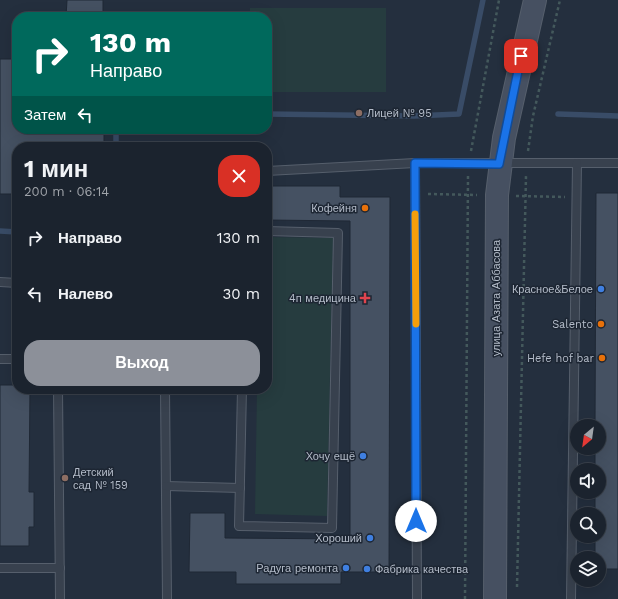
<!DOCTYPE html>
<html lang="ru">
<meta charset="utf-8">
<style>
:root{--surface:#1b232e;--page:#282f3a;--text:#f1f3f6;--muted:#a0a4aa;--line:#39404a;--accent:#8c9099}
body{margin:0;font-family:"Work Sans",sans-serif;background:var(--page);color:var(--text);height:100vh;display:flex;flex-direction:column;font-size:15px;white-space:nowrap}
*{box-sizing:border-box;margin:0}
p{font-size:13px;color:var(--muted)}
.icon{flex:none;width:22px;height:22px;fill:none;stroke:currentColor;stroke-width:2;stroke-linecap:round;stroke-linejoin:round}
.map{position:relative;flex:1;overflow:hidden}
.side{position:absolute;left:12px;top:142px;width:260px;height:252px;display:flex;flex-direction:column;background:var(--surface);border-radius:16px;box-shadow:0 4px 16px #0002,0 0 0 1px var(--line)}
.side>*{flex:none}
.guide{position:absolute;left:12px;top:12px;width:260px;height:122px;border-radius:16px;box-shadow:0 4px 16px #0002,0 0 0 1px var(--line);background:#00695c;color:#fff;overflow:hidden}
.needle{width:26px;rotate:209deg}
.fabs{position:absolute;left:570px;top:419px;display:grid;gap:8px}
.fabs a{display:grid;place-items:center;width:36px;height:36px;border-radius:50%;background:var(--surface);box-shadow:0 4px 16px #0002,0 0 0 1px var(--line);font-size:20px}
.pin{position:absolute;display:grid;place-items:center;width:34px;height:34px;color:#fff;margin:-17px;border-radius:8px;box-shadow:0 2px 6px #0006}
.me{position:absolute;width:44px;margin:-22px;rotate:0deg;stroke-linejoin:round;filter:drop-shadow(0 0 3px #0008)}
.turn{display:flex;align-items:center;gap:14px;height:84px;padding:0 12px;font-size:18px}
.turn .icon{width:52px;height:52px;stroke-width:2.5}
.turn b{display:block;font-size:28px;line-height:34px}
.then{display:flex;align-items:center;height:38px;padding:0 12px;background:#0003;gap:8px;font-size:15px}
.round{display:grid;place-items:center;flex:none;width:42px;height:42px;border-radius:16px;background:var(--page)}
.overview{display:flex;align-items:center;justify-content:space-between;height:68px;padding:0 12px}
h1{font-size:24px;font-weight:700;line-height:30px}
.action{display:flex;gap:8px;margin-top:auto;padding:8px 12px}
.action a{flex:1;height:46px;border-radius:16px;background:var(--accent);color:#fff;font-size:16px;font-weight:700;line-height:46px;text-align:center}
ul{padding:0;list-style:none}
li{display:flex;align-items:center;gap:12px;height:56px;padding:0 12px}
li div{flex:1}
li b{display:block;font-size:15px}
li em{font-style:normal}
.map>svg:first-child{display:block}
.green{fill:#263c3f}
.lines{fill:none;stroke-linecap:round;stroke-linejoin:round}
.stream{stroke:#394c67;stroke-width:5.5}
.building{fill:#455162;stroke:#1f2835}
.lane-casing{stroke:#565f6c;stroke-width:10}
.secondary-casing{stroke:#565f6c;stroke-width:24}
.path{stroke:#44595c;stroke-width:2.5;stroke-dasharray:3 3;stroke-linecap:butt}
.lane{stroke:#38414e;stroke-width:8}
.secondary{stroke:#465061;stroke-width:22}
.route-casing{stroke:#114b97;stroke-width:10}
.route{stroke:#1a73e8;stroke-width:7}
.slow{stroke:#f59e0b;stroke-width:7}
.education-dot{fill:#8d6e63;stroke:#1d2633;stroke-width:1.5}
.food-dot{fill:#e8710a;stroke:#1d2633;stroke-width:1.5}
.shop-dot{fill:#3f7fe0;stroke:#1d2633;stroke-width:1.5}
.health-dot{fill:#e0444e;stroke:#1d2633;stroke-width:1.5}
.labels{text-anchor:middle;stroke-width:3;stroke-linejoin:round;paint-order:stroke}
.poi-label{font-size:11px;fill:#b4bcc9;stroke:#1d2633;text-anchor:end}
.street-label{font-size:11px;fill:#b4bcc9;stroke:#1d2633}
</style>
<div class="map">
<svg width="618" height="599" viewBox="0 0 618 599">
<rect width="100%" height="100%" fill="#242f3e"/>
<g class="green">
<polygon points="250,8 386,8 386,92 267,92 267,17 250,17"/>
<polygon points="267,237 333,238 327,516 255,514 257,389 267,389"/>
</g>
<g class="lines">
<g class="stream">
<polyline points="267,114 414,116 459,114 483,0"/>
<polyline points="558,114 618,116"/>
<polyline points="116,147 116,129"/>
<polyline points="0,231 17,232"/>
</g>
</g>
<g class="building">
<polygon points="67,0 103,0 103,17 66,17"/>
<polygon points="0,59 17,59 17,129 104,129 104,147 17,147 17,194 0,194"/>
<polygon points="267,186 340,186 340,197 390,197 389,572 341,572 341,584 236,584 236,572 189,572 190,513 225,513 225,538 350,539 350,221 267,220"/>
<polygon points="596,193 618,193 618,569 599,569 599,558 595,558 595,536 599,536 599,514 595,514 595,492 599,492 599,470 595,470 595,448 599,448 599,426 595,426"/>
<polygon points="0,385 17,385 17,389 30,389 29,492 34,492 34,527 29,527 29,546 0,546"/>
</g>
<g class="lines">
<defs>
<g id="lane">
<polyline points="415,163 417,599"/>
<polyline points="267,171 415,163 618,163"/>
<polyline points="0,282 17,283"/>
<polyline points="0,359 17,359"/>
<polyline points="58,389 60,599"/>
<polyline points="165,389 167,599"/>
<polyline points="242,389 239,526 332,528 338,233 267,231"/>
<polyline points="166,486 240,488"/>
<polyline points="0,568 60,568"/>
<polyline points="571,599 577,163"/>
</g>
<polyline id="secondary" points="495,599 497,195 504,138 535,0"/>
</defs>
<use href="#lane" class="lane-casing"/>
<use href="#secondary" class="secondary-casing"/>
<g class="path">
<polyline points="471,151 499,0"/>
<polyline points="528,151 533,116 560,0"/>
<polyline points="428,194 477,195"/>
<polyline points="516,196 565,197"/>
<polyline points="517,587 526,176"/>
<polyline points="465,599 468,176"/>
</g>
<use href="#lane" class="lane"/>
<use href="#secondary" class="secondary"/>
</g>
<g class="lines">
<defs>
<polyline id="route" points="416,521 415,163 499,164 521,56"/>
</defs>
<use href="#route" class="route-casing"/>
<use href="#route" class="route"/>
<polyline class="slow" points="415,214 416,324"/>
</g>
<g class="education-dot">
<circle cx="359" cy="113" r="4"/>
<circle cx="65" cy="478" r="4"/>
</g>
<g class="food-dot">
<circle cx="365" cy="208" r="4"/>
<circle cx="601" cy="324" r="4"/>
<circle cx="602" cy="358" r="4"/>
</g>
<g class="shop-dot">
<circle cx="601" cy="289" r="4"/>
<circle cx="363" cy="456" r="4"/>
<circle cx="370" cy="538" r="4"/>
<circle cx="346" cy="568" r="4"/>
<circle cx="367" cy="569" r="4"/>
</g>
<path class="health-dot" d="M363 292h4v4h4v4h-4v4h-4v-4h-4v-4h4z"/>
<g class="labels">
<g class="poi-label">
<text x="367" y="117" text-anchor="start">Лицей № 95</text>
<text x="357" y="212">Кофейня</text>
<text x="593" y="293">Красное&amp;Белое</text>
<text x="356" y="302">4п медицина</text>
<text x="593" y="328">Salento</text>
<text x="594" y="362">Hefe hof bar</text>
<text x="355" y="460">Хочу ещё</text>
<text x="73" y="476" text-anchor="start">Детский<tspan x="73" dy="13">сад № 159</tspan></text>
<text x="362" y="542">Хороший</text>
<text x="338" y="572">Радуга ремонта</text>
<text x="375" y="573" text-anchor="start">Фабрика качества</text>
</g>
<g class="street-label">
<text transform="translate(496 298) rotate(-90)" y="4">улица Азата Аббасова</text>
</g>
</g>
</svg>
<div class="fabs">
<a><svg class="needle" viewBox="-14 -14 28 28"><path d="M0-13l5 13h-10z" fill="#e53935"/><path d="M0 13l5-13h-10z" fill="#a0a4aa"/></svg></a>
<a><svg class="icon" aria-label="sound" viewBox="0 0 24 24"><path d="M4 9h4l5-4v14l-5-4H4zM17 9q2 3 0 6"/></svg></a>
<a><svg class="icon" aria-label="search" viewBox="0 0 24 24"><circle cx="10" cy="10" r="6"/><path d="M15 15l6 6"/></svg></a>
<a><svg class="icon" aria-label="layers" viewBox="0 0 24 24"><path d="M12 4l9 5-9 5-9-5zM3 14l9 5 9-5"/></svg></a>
</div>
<div class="pin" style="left:521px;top:56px;background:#d93025"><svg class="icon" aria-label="arrive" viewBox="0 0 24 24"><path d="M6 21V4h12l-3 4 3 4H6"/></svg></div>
<svg class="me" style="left:416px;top:521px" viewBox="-20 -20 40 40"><circle r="19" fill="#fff"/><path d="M0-13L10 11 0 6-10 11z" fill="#1a73e8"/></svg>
<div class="guide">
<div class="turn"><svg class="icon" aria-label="right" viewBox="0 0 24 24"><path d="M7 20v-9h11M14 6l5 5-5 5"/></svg><div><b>130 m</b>Направо</div></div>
<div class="then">Затем<svg class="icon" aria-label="left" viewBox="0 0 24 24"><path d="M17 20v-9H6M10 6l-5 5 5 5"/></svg></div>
</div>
<section class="side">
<div class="overview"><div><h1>1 мин</h1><p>200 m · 06:14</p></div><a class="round" style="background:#d93025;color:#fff"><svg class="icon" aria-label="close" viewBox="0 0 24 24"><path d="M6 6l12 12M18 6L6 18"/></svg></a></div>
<ul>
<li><svg class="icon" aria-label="right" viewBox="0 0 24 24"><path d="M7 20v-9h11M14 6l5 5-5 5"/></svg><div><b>Направо</b></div><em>130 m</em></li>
<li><svg class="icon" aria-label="left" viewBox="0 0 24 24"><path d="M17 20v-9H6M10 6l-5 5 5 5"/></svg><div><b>Налево</b></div><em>30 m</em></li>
</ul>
<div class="action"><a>Выход</a></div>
</section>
</div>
